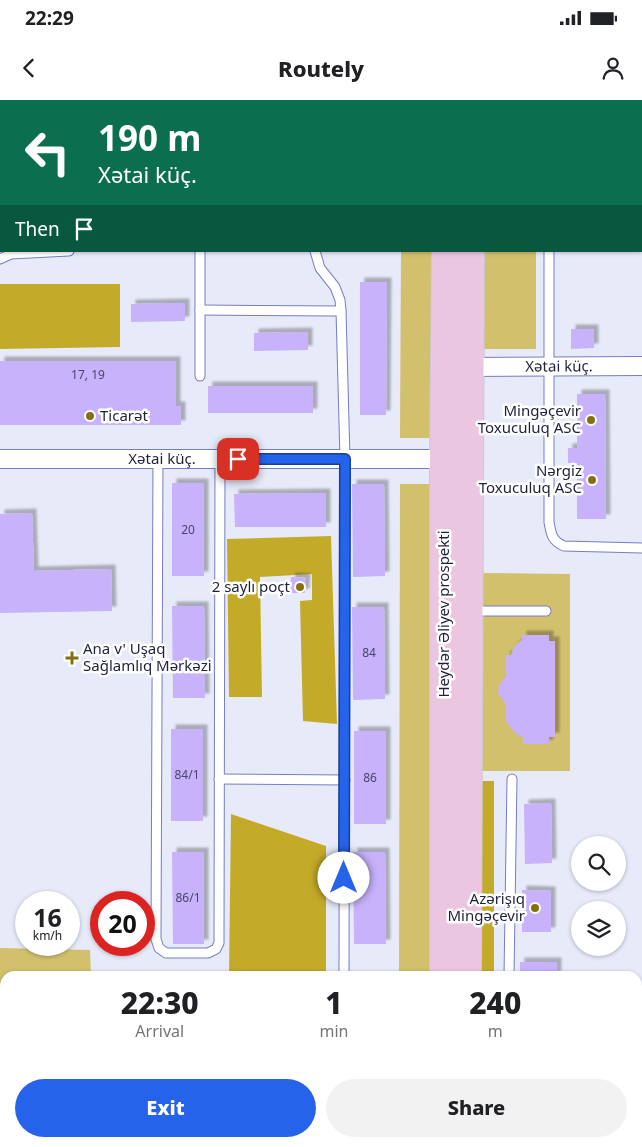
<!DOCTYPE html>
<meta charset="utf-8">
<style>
:root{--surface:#fff;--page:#f2f2f2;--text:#202124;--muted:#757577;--accent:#2563eb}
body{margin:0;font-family:"Noto Sans",sans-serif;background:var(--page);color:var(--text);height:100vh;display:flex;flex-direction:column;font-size:19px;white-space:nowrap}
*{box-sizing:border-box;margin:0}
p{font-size:16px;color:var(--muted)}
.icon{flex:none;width:28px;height:28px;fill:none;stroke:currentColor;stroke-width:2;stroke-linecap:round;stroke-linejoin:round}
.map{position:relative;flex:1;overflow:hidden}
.sheet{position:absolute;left:0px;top:871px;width:642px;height:176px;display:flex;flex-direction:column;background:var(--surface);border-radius:15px 15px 0 0;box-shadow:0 1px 4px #0004}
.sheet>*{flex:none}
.guide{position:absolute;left:0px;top:0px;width:642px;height:152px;box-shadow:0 1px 4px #0004;background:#0b6e4f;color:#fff;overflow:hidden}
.controls{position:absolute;left:571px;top:736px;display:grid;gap:10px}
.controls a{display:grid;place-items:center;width:55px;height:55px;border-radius:50%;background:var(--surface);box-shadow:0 1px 4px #0004;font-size:25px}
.speed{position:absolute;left:15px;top:791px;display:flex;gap:10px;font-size:25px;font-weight:700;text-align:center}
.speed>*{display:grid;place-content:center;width:65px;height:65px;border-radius:50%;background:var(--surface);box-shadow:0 1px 4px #0004;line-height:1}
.speed small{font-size:12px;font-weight:400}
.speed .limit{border:8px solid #d22;background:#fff;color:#111}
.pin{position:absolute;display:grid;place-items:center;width:42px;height:42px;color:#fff;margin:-21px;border-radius:10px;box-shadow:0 2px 8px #0006}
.me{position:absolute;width:55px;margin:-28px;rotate:0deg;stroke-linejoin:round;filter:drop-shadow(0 0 4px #0008)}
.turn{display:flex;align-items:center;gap:18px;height:105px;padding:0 15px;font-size:22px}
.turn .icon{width:65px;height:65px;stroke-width:2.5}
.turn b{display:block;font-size:35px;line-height:42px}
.then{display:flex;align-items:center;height:48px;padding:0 15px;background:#0003;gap:10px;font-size:19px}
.eta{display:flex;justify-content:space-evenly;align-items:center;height:85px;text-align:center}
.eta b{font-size:30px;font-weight:800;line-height:35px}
.action{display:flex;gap:10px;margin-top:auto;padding:10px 15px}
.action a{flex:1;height:58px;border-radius:30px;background:var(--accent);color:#fff;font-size:20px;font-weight:800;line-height:58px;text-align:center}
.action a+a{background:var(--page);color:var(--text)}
.status{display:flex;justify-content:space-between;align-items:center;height:35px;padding:0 25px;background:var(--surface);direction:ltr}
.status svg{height:14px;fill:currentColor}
header{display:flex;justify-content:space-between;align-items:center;height:65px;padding:0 15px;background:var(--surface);font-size:22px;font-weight:800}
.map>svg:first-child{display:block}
.green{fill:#d2c06c}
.forest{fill:#c4aa29}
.building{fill:#c7b2fb;filter:url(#shadow)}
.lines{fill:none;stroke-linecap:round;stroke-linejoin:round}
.lane-casing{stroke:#757ec2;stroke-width:11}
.street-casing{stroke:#757ec2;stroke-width:20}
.primary-casing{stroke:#c9cad0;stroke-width:30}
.lane{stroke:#fff;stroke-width:9}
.street{stroke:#fff;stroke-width:18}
.primary{stroke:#ebc6e1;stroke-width:28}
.route-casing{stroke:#184099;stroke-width:12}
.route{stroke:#2563eb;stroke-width:9}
.poi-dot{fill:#837111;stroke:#fff;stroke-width:2}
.labels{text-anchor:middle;stroke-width:5;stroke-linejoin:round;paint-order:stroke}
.number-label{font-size:12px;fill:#48456c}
.street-label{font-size:15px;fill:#1e213d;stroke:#fff}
.poi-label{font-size:15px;fill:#1e213d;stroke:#fff;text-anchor:end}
</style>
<div class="status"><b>22:29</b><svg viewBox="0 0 49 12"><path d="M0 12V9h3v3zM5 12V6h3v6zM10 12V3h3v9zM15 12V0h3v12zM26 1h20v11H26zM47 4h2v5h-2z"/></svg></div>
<header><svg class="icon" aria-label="back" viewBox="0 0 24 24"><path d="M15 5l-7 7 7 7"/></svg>Routely<svg class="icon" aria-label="person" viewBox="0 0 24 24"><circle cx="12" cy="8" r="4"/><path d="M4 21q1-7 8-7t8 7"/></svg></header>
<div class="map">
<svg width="642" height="1047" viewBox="0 0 642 1047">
<defs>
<filter id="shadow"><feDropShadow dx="4.5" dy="-4.5" stdDeviation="1" flood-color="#0004"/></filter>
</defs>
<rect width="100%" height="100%" fill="#e7eaf9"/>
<g class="green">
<polygon points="401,151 432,151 431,338 400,338"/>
<polygon points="483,151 536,151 536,249 484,249"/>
<polygon points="400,384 431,384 431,876 399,876"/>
<polygon points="482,473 570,474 570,671 480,671"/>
<polygon points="0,848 90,850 91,876 5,876 5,958 0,958"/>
</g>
<g class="forest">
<rect x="198" y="0" width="149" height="1"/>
<polygon points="0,184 120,184 120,247 0,249"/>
<polygon points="331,436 337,624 303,621 300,501 312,500 312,474 260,477 262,597 229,597 227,439"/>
<polygon points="479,681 494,681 494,876 480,876"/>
<polygon points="231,714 326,746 326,876 229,876"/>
<rect x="228" y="1042" width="98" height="5"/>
</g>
<g class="building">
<polygon points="360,182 387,182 386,315 360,315"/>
<polygon points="185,203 185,221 131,222 131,204"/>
<polygon points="571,229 594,229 594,248 571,249"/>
<polygon points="308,232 308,250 254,251 254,233"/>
<polygon points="0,261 176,261 176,306 181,306 181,325 0,325"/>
<rect x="208" y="286" width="105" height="27"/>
<polygon points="577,294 605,294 606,419 577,419 577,363 568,363 568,348 577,348"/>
<rect x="172" y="383" width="32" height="93"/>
<polygon points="352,384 384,384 385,476 353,477"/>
<polygon points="326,393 326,427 235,427 234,394"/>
<polygon points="32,413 34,471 111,469 112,511 0,513 0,414"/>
<polygon points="291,477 306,478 305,493 290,493"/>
<polygon points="172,506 204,506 205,598 173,598"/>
<polygon points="352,507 384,507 385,599 353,600"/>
<polygon points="522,535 549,535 549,541 555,541 555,637 549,637 549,644 523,644 523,638 515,633 506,621 506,604 498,593 499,585 506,576 506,555 511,555 514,547 522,540"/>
<rect x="171" y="629" width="32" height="92"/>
<rect x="354" y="631" width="32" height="93"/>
<polygon points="551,703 552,763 525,764 524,704"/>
<polygon points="172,752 204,752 204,844 173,844"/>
<polygon points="353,752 385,752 386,844 354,844"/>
<polygon points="522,790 551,791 551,832 522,832"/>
<rect x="520" y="862" width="37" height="14"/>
</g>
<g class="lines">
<defs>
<g id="lane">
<polyline points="626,0 626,1"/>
<polyline points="313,1 313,0"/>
<polyline points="549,1 549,0"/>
<polyline points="200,151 200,276"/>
<polyline points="315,151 320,168 335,187 340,200 341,211 345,359 344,876"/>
<path d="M 549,151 L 549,422 C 551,434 552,441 564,446 L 642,448"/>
<polyline points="0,159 11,154 69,151"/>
<polyline points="200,210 341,211"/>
<polyline points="158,359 156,839 159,848 166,853 208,853 216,849 219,843 220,359"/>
<polyline points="471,511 546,511"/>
<polyline points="219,679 345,680"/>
<polyline points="509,876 512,679"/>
<polyline points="0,982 5,982"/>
<polyline points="22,1042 23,1047"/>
<polyline points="216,1042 216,1047"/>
<polyline points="503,1047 505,1042"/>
</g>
<g id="street">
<path id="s1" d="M 461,267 L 642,266"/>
<path id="s2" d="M 0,359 L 444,359"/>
</g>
<g id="primary">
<polyline points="446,1 446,0"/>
<polyline points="470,1 470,0"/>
<polyline points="444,876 444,359 446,151"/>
<polyline points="467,876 470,151"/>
<polyline points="448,1042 448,1047"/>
<polyline points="483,1042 484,1047"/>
</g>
</defs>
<use href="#lane" class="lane-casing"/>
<use href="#street" class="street-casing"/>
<use href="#primary" class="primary-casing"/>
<use href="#lane" class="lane"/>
<use href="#street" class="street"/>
<use href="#primary" class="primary"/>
</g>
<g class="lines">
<defs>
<polyline id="route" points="238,359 345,359 344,778"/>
</defs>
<use href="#route" class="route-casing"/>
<use href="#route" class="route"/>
</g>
<g class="poi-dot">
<circle cx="90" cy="316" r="5"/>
<circle cx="591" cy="320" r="5"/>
<circle cx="592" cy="380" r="5"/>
<circle cx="300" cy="487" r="5"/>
<path d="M69.5 550.5h5v5h5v5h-5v5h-5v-5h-5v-5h5z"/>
<circle cx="535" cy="808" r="5"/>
</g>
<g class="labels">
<g class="number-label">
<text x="88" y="279">17, 19</text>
<text x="188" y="434">20</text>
<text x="369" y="557">84</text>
<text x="187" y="679">84/1</text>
<text x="370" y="682">86</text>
<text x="188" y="802">86/1</text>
</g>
<g class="street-label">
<text dy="5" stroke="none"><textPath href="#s1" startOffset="98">Xətai küç.</textPath></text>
<text dy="5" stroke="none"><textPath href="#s2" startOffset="162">Xətai küç.</textPath></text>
<text transform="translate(444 514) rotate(-90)" y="5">Heydər Əliyev prospekti</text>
</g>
<g class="poi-label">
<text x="581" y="316">Mingəçevir<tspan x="581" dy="17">Toxuculuq ASC</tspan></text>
<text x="100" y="321" text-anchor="start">Ticarət</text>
<text x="582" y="376">Nərgiz<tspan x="582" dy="17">Toxuculuq ASC</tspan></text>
<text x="290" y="492">2 saylı poçt</text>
<text x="83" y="554" text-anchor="start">Ana v' Uşaq<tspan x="83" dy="17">Sağlamlıq Mərkəzi</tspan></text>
<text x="525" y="804">Azərişıq<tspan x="525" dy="17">Mingəçevir</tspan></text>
</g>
</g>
</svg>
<div class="controls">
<a><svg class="icon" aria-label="search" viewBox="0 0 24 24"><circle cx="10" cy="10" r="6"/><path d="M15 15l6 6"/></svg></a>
<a><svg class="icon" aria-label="layers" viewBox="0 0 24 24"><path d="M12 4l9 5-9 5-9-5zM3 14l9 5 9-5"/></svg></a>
</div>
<div class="speed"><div>16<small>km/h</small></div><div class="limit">20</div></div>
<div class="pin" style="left:238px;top:359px;background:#d93025"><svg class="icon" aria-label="arrive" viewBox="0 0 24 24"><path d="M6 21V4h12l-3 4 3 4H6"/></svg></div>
<svg class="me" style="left:344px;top:778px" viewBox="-20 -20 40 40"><circle r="19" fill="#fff"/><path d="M0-13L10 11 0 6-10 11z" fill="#2563eb"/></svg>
<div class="guide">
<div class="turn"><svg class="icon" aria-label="left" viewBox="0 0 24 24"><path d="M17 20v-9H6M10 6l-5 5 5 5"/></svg><div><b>190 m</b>Xətai küç.</div></div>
<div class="then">Then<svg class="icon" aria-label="arrive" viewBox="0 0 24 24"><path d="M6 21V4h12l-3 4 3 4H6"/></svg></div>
</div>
<section class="sheet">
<div class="eta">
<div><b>22:30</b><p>Arrival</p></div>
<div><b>1</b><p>min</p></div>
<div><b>240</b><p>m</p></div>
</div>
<div class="action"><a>Exit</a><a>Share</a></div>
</section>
</div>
